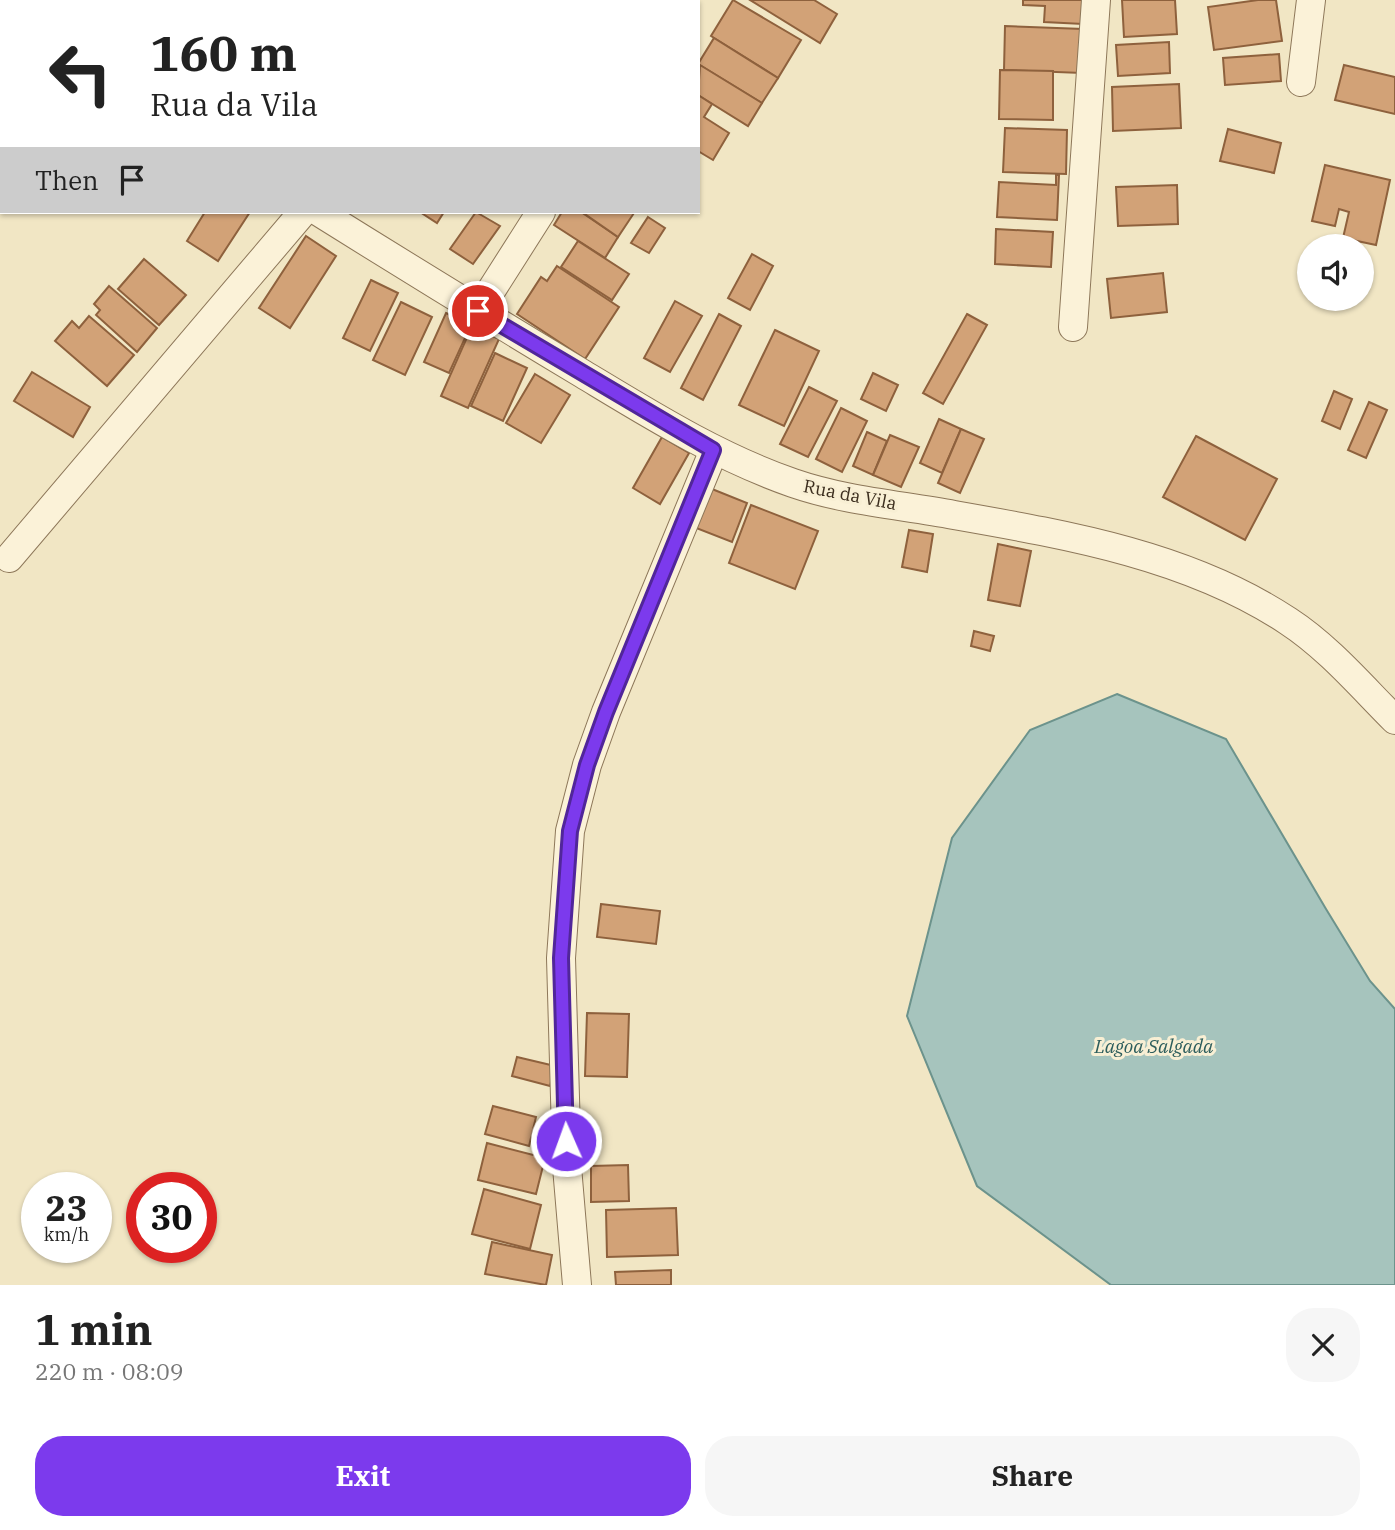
<!DOCTYPE html>
<meta charset="utf-8">
<style>
:root{--surface:#fff;--page:#f6f6f6;--text:#222;--muted:#767676;--accent:#7c3aed}
body{margin:0;font-family:"IBM Plex Serif",serif;background:var(--page);color:var(--text);height:100vh;display:flex;flex-direction:column;font-size:26px;white-space:nowrap}
*{box-sizing:border-box;margin:0}
p{font-size:23px;color:var(--muted)}
.icon{flex:none;width:38px;height:38px;fill:none;stroke:currentColor;stroke-width:2;stroke-linecap:round;stroke-linejoin:round}
.map{position:relative;height:1285px;overflow:hidden}
.sheet{display:flex;flex-direction:column;background:var(--surface);flex:1}
.sheet>*{flex:none}
.banner{position:absolute;left:0px;top:0px;width:700px;height:214px;box-shadow:0 2px 5px #0004;background:#fff;color:var(--text);overflow:hidden}
.fabs{position:absolute;left:1297px;top:234px;display:grid;gap:14px}
.fabs a{display:grid;place-items:center;width:77px;height:77px;border-radius:50%;background:var(--surface);box-shadow:0 2px 5px #0004;font-size:35px}
.speed{position:absolute;left:21px;top:1172px;display:flex;gap:14px;font-size:35px;font-weight:700;text-align:center}
.speed>*{display:grid;place-content:center;width:91px;height:91px;border-radius:50%;background:var(--surface);box-shadow:0 2px 5px #0004;line-height:1}
.speed small{font-size:18px;font-weight:400}
.speed .limit{border:10px solid #d22;background:#fff;color:#111}
.pin{position:absolute;display:grid;place-items:center;width:60px;height:60px;color:#fff;margin:-30px;border:4px solid #fff;border-radius:50%;box-shadow:0 2px 7px #0007}
.me{position:absolute;width:77px;margin:-38px;rotate:358deg;stroke-linejoin:round;filter:drop-shadow(0 0 5px #0008)}
.turn{display:flex;align-items:center;gap:24px;height:147px;padding:0 35px;font-size:32px}
.turn .icon{width:91px;height:91px;stroke-width:2.5}
.turn b{display:block;font-size:49px;line-height:60px}
.then{display:flex;align-items:center;height:66px;padding:0 35px;background:#0003;gap:14px;font-size:26px}
.round{display:grid;place-items:center;flex:none;width:74px;height:74px;border-radius:28px;background:var(--page)}
.headline{display:flex;align-items:center;justify-content:space-between;height:119px;padding:0 35px}
h1{font-size:42px;font-weight:700;line-height:52px}
.primary-button{display:flex;gap:14px;margin-top:auto;padding:14px 35px}
.primary-button a{flex:1;height:80px;border-radius:28px;background:var(--accent);color:#fff;font-size:28px;font-weight:700;line-height:80px;text-align:center}
.primary-button a+a{background:var(--page);color:var(--text)}
.map>svg:first-child{display:block}
.water{fill:#a6c4bd;stroke:#6c938c;stroke-width:2}
.building{fill:#d2a277;stroke:#8e613d;stroke-width:2}
.lines{fill:none;stroke-linecap:round;stroke-linejoin:round}
.street-casing{stroke:#8d7759;stroke-width:30}
.street{stroke:#fbf2d8;stroke-width:28}
.route-casing{stroke:#51269a;stroke-width:18}
.route{stroke:#7c3aed;stroke-width:12}
.labels{text-anchor:middle;stroke-width:6;stroke-linejoin:round;paint-order:stroke}
.street-label{font-size:18px;fill:#3c2e1e;stroke:#f8efd4}
.water-label{font-size:19px;font-style:italic;fill:#2c5d5c;stroke:#f8efd4}
</style>
<div class="map">
<svg width="1395" height="1285" viewBox="0 0 1395 1285">
<rect width="100%" height="100%" fill="#f1e6c4"/>
<polygon class="water" points="1117,694 1226,739 1326,909 1370,981 1395,1009 1395,1285 1111,1285 977,1186 907,1016 952,838 1030,730"/>
<g class="building">
<polygon points="733,0 801,40 778,78 711,36"/>
<polygon points="750,0 814,0 837,14 820,43"/>
<polygon points="1023,0 1084,0 1083,24 1044,22 1045,6 1023,5"/>
<polygon points="1122,0 1175,0 1177,34 1124,37"/>
<polygon points="1258,0 1276,0 1282,41 1214,50 1208,7"/>
<polygon points="1005,26 1083,29 1082,73 1004,70"/>
<polygon points="714,38 778,78 762,103 698,64"/>
<polygon points="1169,42 1170,73 1118,76 1116,45"/>
<polygon points="1279,54 1281,81 1225,85 1223,58"/>
<polygon points="700,65 762,103 748,126 698,95"/>
<polygon points="1344,65 1395,77 1395,114 1335,100"/>
<polygon points="1000,70 1053,71 1053,120 999,119"/>
<polygon points="1179,84 1181,128 1113,131 1112,87"/>
<polygon points="698,95 712,104 704,117 729,133 713,160 698,151"/>
<polygon points="1005,128 1067,130 1066,174 1003,172"/>
<polygon points="1228,129 1281,143 1274,173 1220,161"/>
<polygon points="1325,165 1390,180 1376,245 1343,238 1349,212 1339,209 1335,226 1312,221"/>
<polygon points="1056,175 1059,175 1057,220 997,217 999,182 1056,185"/>
<polygon points="1177,185 1178,224 1118,226 1116,187"/>
<polygon points="205,212 250,212 218,261 187,241"/>
<polygon points="420,212 444,212 437,223"/>
<polygon points="476,212 500,226 473,264 450,249"/>
<polygon points="562,212 581,212 618,237 605,258 554,225"/>
<polygon points="582,212 632,212 634,213 618,237"/>
<polygon points="648,217 665,228 649,253 631,243"/>
<polygon points="996,229 1053,232 1051,267 995,264"/>
<polygon points="306,236 336,256 290,328 259,308"/>
<polygon points="578,241 629,274 612,300 561,267"/>
<polygon points="752,254 773,266 750,310 728,298"/>
<polygon points="144,259 186,295 159,325 118,289"/>
<polygon points="557,266 619,307 585,359 517,314 541,277 547,281"/>
<polygon points="1163,273 1167,312 1111,318 1107,279"/>
<polygon points="371,280 398,293 370,351 343,338"/>
<polygon points="109,286 157,328 137,352 96,315 100,310 94,304"/>
<polygon points="675,301 702,316 670,372 644,358"/>
<polygon points="401,302 432,317 405,375 373,360"/>
<polygon points="446,313 471,325 449,373 424,362"/>
<polygon points="719,314 741,326 703,400 681,388"/>
<polygon points="967,314 987,325 943,404 923,393"/>
<polygon points="89,316 134,355 107,386 55,341 72,321 79,328"/>
<polygon points="472,326 499,339 468,408 441,396"/>
<polygon points="775,330 819,351 784,426 739,405"/>
<polygon points="495,353 527,368 503,421 471,406"/>
<polygon points="32,372 90,407 73,437 14,401"/>
<polygon points="873,373 898,385 886,411 861,399"/>
<polygon points="535,374 570,395 541,443 506,423"/>
<polygon points="809,387 837,401 808,457 780,444"/>
<polygon points="1334,391 1352,399 1340,429 1322,421"/>
<polygon points="1369,402 1387,410 1366,458 1348,450"/>
<polygon points="841,408 867,421 842,472 816,459"/>
<polygon points="939,419 961,429 942,473 920,463"/>
<polygon points="961,429 984,439 960,493 938,483"/>
<polygon points="867,432 887,441 873,475 853,466"/>
<polygon points="890,435 919,447 901,487 873,475"/>
<polygon points="1196,436 1277,479 1245,540 1163,497"/>
<polygon points="662,437 689,453 660,504 633,488"/>
<polygon points="707,487 747,503 732,542 691,526"/>
<polygon points="751,505 818,531 795,589 729,563"/>
<polygon points="909,530 933,534 927,572 902,567"/>
<polygon points="998,544 1031,551 1020,606 988,600"/>
<polygon points="974,631 994,636 990,651 971,646"/>
<polygon points="601,904 660,911 656,944 597,937"/>
<polygon points="587,1013 629,1014 627,1077 585,1076"/>
<polygon points="517,1057 555,1066 550,1086 512,1076"/>
<polygon points="493,1106 536,1117 529,1146 485,1134"/>
<polygon points="487,1143 545,1158 536,1194 478,1180"/>
<polygon points="628,1165 629,1201 591,1202 591,1166"/>
<polygon points="484,1189 541,1205 530,1249 472,1234"/>
<polygon points="676,1208 678,1255 607,1257 606,1210"/>
<polygon points="492,1242 552,1255 546,1285 485,1274"/>
<polygon points="671,1270 671,1285 616,1285 615,1272"/>
</g>
<g class="lines">
<defs>
<g id="street">
<polyline points="42,0 45,2"/>
<polyline points="371,2 372,0"/>
<polyline points="674,2 675,0"/>
<polyline points="1301,82 1311,0"/>
<path d="M 319,212 C 407,267 495,321 583,374 C 651,415 718,457 793,483 C 845,501 901,505 954,515 C 1068,535 1190,556 1288,621 C 1328,647 1361,686 1395,720"/>
<polyline points="478,311 541,212"/>
<polyline points="1073,327 1096,0"/>
<polyline points="9,558 303,212"/>
<polyline points="577,1285 567,1167 561,958 570,831 587,765 606,712 714,450"/>
</g>
</defs>
<use href="#street" class="street-casing"/>
<use href="#street" class="street"/>
</g>
<g class="lines">
<defs>
<polyline id="route" points="478,311 713,450 606,712 587,765 570,831 561,958 566,1141"/>
</defs>
<use href="#route" class="route-casing"/>
<use href="#route" class="route"/>
</g>
<g class="labels">
<g class="street-label">
<text transform="translate(850 495) rotate(11)" y="6">Rua da Vila</text>
</g>
<g class="water-label">
<text x="1154" y="1053">Lagoa Salgada</text>
</g>
</g>
</svg>
<div class="fabs">
<a><svg class="icon" aria-label="sound" viewBox="0 0 24 24"><path d="M4 9h4l5-4v14l-5-4H4zM17 9q2 3 0 6"/></svg></a>
</div>
<div class="speed"><div>23<small>km/h</small></div><div class="limit">30</div></div>
<div class="pin" style="left:478px;top:311px;background:#d93025"><svg class="icon" aria-label="arrive" viewBox="0 0 24 24"><path d="M6 21V4h12l-3 4 3 4H6"/></svg></div>
<svg class="me" style="left:566px;top:1141px" viewBox="-20 -20 40 40"><circle r="17" fill="#7c3aed" stroke="#fff" stroke-width="3"/><path d="M0-11L8 9 0 5-8 9z" fill="#fff"/></svg>
<div class="banner">
<div class="turn"><svg class="icon" aria-label="left" viewBox="0 0 24 24"><path d="M17 20v-9H6M10 6l-5 5 5 5"/></svg><div><b>160 m</b>Rua da Vila</div></div>
<div class="then">Then<svg class="icon" aria-label="arrive" viewBox="0 0 24 24"><path d="M6 21V4h12l-3 4 3 4H6"/></svg></div>
</div>
</div>
<section class="sheet">
<div class="headline"><div><h1>1 min</h1><p>220 m · 08:09</p></div><a class="round"><svg class="icon" aria-label="close" viewBox="0 0 24 24"><path d="M6 6l12 12M18 6L6 18"/></svg></a></div>
<div class="primary-button"><a>Exit</a><a>Share</a></div>
</section>
